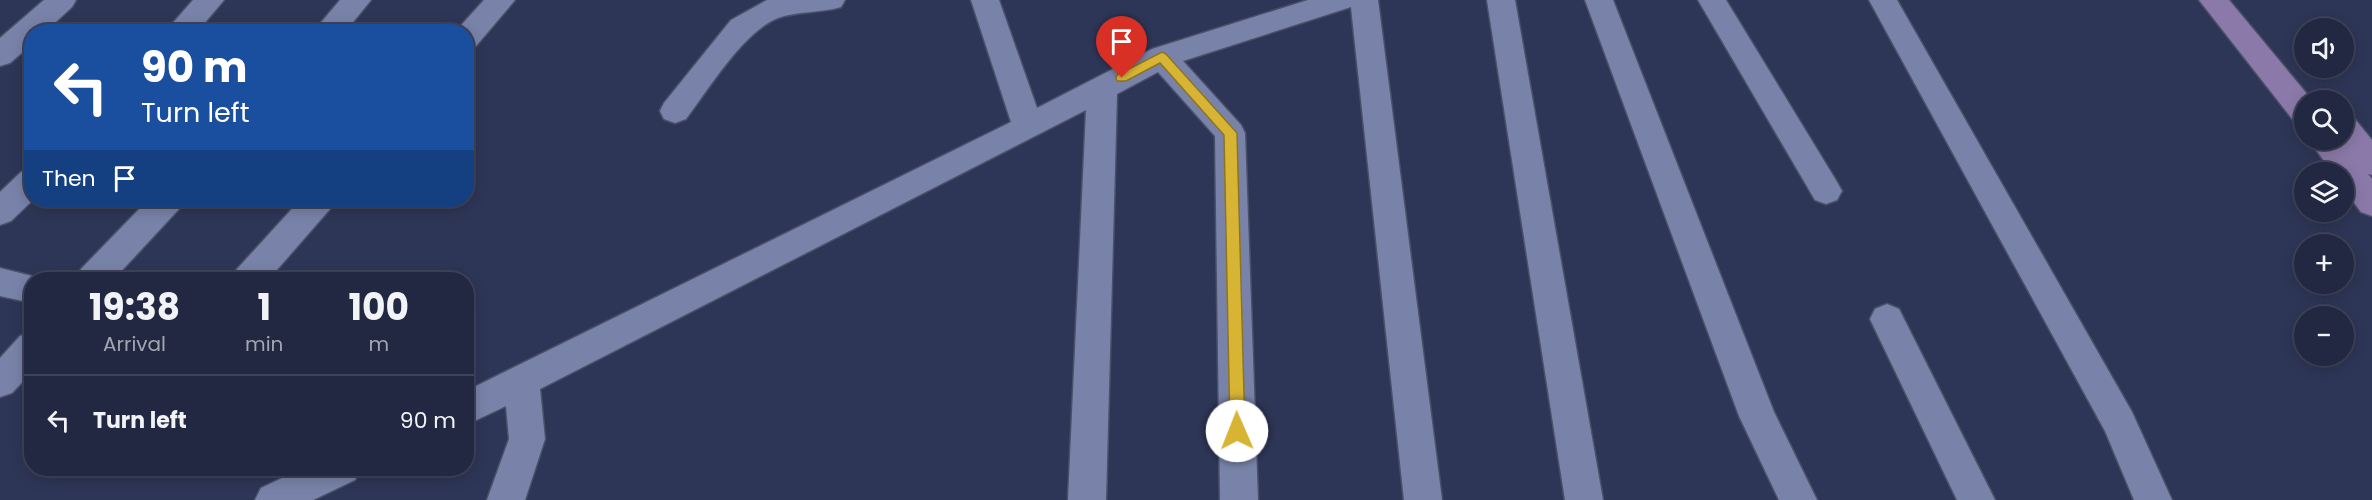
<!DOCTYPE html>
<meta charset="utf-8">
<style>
:root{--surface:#222841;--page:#2e344c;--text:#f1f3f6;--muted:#a2a6b1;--line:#3f445a}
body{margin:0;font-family:Poppins,sans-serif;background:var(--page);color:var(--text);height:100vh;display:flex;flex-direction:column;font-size:22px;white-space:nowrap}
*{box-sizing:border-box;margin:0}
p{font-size:20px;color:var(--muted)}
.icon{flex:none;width:33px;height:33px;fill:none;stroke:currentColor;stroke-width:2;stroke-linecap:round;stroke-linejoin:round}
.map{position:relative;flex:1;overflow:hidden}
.panel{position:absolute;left:24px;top:272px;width:450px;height:204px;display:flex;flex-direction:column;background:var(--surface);border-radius:24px;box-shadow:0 3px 15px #0003,0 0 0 2px var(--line)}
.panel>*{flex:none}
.top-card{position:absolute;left:24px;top:24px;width:450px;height:183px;border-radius:24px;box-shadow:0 3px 15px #0003,0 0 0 2px var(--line);background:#1a4fa0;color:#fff;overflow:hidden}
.buttons{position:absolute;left:2294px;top:18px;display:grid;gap:12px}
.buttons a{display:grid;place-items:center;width:60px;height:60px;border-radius:50%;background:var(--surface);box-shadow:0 3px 15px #0003,0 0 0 2px var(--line);font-size:30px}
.pin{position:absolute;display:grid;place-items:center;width:51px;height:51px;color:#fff;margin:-62px -26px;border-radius:50% 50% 50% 0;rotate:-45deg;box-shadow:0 0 6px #0007}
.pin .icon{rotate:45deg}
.me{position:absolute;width:66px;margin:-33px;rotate:359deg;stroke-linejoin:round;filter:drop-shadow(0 0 4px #0008)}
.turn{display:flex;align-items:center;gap:21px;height:126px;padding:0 18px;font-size:27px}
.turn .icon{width:78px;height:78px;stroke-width:2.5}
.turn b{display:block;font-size:42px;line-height:51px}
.then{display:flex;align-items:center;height:57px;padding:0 18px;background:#0003;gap:12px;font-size:22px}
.eta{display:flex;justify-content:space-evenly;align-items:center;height:102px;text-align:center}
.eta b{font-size:36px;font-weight:700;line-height:42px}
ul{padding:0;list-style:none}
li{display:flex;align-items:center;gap:18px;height:90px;padding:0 18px;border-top:2px solid var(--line)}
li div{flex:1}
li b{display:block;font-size:22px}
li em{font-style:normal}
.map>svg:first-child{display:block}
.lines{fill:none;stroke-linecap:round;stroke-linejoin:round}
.street-casing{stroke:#4a506a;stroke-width:3}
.secondary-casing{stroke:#4a506a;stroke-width:3}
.street{fill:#7983a9;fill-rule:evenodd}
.secondary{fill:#8b7aa9;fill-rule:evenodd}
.route{fill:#d8b434;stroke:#8c7522;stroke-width:1.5}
</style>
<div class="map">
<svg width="2372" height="500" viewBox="0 0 2372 500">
<rect width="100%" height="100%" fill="#2e3657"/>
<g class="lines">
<defs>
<g id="street">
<polygon points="44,0 76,0 72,7 45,32 32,32 32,44 10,63 0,66 0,38"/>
<polygon points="193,0 224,0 197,32 165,32"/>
<polygon points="340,0 371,0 345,32 313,32"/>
<polygon points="484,0 515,0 476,46 466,48 466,32 455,32"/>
<path d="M 767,0 L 845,0 L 841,7 C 821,13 797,11 778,18 C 744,31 708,90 686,119 L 675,123 L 664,119 L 660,111 L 664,103 L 731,20 Z"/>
<polygon points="971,0 999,0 1037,108 1152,49 1308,0 1378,0 1442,500 1404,500 1351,7 1183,61 1241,125 1245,133 1258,500 1220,500 1215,136 1158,72 1117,94 1106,500 1068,500 1086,110 540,389 545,439 525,500 487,500 509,439 506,406 466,425 466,391 1011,122"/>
<polygon points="1487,0 1515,0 1603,500 1565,500"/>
<polygon points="1585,0 1613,0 1774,412 1817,500 1779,500 1739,416"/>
<polygon points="1698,0 1726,0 1837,182 1842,191 1837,200 1826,204 1815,200"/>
<polygon points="1869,0 1897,0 2132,412 2172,500 2134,500 2105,431"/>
<polygon points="32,169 32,200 33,200 11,221 0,225 0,192 21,172"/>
<polygon points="148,200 184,200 179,209 114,279 76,279 81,269"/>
<polygon points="300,200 335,200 330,209 269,279 232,279 237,269"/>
<polygon points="0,268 44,279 32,279 32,303 0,296"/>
<polygon points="1887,304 1899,309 1995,500 1957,500 1870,319 1875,309"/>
<polygon points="32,332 32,372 12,393 0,397 0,358 20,336"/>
<polygon points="303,468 360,468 355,480 313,500 255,500 261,488"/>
</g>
<g id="secondary">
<polygon points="2199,0 2229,0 2312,100 2304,100 2304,124 2293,120"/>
<polygon points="2343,114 2354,118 2372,140 2372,175 2368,174 2372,179 2372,216 2361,212 2343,188 2343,172 2332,172 2309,140 2343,140"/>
</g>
</defs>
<use href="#street" class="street-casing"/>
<use href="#secondary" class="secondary-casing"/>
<use href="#street" class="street"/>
<use href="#secondary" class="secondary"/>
</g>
<polygon class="route" points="1162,52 1166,54 1237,133 1245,431 1242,436 1237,438 1232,436 1230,431 1224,135 1160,63 1126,81 1117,81 1116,78 1117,75"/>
</svg>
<div class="buttons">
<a><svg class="icon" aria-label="sound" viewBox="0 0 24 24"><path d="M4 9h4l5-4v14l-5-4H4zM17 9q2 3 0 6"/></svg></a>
<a><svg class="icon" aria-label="search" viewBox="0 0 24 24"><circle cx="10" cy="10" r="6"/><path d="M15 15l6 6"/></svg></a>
<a><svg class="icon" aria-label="layers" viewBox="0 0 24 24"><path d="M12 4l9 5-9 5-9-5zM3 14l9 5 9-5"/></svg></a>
<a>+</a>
<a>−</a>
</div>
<div class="pin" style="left:1122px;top:78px;background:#d93025"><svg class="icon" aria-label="arrive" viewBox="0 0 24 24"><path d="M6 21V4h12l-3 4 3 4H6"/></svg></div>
<svg class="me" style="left:1237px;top:431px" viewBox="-20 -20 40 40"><circle r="19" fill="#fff"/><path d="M0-13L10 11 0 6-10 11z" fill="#d8b434"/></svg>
<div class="top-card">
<div class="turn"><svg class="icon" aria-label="left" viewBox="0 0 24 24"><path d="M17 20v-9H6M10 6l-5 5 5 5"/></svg><div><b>90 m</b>Turn left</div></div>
<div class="then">Then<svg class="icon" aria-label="arrive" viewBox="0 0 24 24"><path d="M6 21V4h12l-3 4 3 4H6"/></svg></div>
</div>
<section class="panel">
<div class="eta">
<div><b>19:38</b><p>Arrival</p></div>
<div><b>1</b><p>min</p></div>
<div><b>100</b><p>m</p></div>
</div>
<ul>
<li><svg class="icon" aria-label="left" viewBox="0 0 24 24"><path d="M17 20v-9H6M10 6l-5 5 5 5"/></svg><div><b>Turn left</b></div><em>90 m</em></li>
</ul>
</section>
</div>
